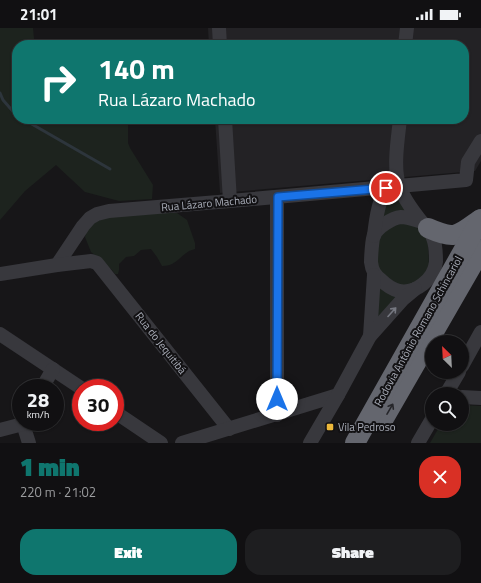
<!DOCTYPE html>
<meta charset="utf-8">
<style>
:root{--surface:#111012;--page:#1e1e20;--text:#f1f3f6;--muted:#9c9d9f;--line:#303032;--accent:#0f766e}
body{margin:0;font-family:"Titillium Web",sans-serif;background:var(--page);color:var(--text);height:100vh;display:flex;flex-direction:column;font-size:15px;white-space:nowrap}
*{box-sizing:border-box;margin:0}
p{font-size:13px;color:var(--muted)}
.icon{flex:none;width:22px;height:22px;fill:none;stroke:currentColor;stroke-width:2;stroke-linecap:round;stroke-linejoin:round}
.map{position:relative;height:415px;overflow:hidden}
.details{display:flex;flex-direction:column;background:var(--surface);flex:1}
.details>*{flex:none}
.banner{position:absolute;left:12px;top:12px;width:457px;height:84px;border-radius:16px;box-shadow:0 1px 3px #0004,0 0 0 1px var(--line);background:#0f766e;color:#fff;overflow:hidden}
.needle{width:26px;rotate:336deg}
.tools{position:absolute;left:425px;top:307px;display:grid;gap:8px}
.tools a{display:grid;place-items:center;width:44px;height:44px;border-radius:50%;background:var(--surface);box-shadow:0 1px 3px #0004,0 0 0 1px var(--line);font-size:20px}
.speed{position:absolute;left:12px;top:351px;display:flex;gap:8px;font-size:20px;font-weight:700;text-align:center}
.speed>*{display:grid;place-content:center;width:52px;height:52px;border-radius:50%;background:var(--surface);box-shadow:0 1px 3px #0004,0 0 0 1px var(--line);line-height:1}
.speed small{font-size:10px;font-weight:400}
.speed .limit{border:6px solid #d22;background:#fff;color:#111}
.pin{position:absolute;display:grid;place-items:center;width:34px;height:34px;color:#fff;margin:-17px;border:2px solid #fff;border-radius:50%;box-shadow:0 1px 4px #0007}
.me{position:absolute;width:44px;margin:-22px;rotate:0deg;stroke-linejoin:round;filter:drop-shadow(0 0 3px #0008)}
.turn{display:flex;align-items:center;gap:14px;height:84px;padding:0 20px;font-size:18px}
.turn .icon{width:52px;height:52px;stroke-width:2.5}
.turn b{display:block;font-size:28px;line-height:34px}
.round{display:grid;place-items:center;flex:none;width:42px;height:42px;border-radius:16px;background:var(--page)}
.headline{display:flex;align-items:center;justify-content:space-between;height:68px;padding:0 20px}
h1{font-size:24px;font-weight:800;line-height:30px;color:var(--accent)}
.button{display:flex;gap:8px;margin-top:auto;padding:8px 20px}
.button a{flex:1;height:46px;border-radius:16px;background:var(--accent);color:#fff;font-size:16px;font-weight:800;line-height:46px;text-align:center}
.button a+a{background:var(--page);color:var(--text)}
.status{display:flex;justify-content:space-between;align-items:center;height:28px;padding:0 20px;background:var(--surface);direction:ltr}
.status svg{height:11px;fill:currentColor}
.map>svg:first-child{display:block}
.built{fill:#232225}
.green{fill:#1d231e}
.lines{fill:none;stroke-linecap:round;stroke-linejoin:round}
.stream{stroke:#2d353c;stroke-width:3}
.minor{stroke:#38383d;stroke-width:14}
.highway{stroke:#64666e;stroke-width:20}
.oneway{stroke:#767881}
.oneway2{stroke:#26262a}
.route-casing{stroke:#114b97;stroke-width:10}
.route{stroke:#1a73e8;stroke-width:7}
.poi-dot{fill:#ecb83a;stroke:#121113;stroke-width:1.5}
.labels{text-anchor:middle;stroke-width:4;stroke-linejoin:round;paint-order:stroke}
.street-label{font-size:11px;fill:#a9adb8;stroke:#121113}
.poi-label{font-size:11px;fill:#a9adb8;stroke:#121113;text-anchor:start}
</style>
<div class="status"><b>21:01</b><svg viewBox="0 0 49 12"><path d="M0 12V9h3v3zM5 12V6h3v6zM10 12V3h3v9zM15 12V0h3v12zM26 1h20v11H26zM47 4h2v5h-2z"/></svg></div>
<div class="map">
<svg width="481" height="415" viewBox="0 0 481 415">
<rect width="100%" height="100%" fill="#171618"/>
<polygon class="built" points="208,0 481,0 481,133 475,143 220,165 215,91 464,91 464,17 209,17"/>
<g class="green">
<polygon points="0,0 33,0 34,11 36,17 17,17 17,91 128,91 128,115 130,120 153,157 152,171 119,173 85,164 56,137 25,163 0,192"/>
<polygon points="390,170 397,170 411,186 380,190 386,173"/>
<path d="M 159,185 L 177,185 L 187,192 L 195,215 L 195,221 C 193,222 191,222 189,223 C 179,229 176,238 162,238 L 157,229 L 151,221 L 141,222 L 134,228 L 126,229 L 119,236 L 119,242 L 118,246 L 115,246 L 112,242 L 91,224 L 85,209 L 87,201 L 93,195 L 106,189 Z"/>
<polygon points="409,193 424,205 428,214 429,236 423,251 404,259 378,245 376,214 387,199"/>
<polygon points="379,257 401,268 379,290 377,288"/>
<polygon points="462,377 481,378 481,415 430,415 441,396 462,396"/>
</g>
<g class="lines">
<g class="stream">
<polyline points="0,65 3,72 17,88"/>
<polyline points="23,91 110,141"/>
</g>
<g class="minor">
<polyline points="219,0 220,17"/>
<polyline points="405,17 407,0"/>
<polyline points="225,91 230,173"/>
<path d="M 400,91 C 398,110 393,139 399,157 C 403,170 413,183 421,193 C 426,199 431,203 433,210 C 436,217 436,227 436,234 C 434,251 416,266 399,263 C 392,261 386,257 381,252 C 375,247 372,243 371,234 C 371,230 372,211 374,207 C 378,199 392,190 401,189 C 408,189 415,192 422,194"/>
<path d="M 374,208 C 376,189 379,169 390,153"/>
<polyline points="57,237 83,198 90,190 97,186 109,183 230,173 466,152 468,134 481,113"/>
<polyline points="0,246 57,237 91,233 97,235 229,401"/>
<polyline points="0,306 81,360"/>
<polyline points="370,308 374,247"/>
<polyline points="462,338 481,304"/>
<polyline points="42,360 53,341"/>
<polyline points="446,366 459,344"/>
<polyline points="462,369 481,370"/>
<polyline points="115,384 161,415"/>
<polyline points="277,387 277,169"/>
<polyline points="23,396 29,415"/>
<polyline points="0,402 23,396"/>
<polyline points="182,415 338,367"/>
<polyline points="310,415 338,367 370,308 403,271 415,261"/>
<polyline points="418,415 432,391"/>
</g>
<g class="highway">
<path d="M 428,200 C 455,212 457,208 479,192"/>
<polyline points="383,392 481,222"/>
<polyline points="355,415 481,191"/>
</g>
</g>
<defs><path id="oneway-shaft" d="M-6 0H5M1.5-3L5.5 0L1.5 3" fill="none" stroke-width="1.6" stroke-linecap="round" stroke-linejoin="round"/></defs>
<use class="oneway" href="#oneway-shaft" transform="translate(392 284) rotate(-48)"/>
<use class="oneway2" href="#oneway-shaft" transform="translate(390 381) rotate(-60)"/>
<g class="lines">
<defs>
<polyline id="route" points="277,371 278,169 386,160"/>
</defs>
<use href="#route" class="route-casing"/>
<use href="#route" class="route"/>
</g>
<rect class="poi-dot" x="326" y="395" width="8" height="8" rx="2"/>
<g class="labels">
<g class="street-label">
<text transform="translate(209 175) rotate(-5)" y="4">Rua Lázaro Machado</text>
<text transform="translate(418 303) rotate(-61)" y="4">Rodovia Antônio Romano Schincariol</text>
<text transform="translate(161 315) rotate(52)" y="4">Rua do Jequitibá</text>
</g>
<g class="poi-label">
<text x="338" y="403">Vila Pedroso</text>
</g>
</g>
</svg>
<div class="tools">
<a><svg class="needle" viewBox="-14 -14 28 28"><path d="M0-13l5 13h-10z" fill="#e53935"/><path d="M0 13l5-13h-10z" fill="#9c9d9f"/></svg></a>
<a><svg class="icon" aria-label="search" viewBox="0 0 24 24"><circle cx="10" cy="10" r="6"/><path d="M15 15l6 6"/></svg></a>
</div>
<div class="speed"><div>28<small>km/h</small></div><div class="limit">30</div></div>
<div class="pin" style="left:386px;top:160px;background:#d93025"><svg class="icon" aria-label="arrive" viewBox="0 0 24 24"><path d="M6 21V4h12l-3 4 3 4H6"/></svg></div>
<svg class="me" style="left:277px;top:371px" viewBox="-20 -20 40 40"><circle r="19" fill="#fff"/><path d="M0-13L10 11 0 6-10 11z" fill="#1a73e8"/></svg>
<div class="banner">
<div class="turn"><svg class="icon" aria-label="right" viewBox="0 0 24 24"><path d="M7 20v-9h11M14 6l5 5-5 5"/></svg><div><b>140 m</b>Rua Lázaro Machado</div></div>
</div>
</div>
<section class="details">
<div class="headline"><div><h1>1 min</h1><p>220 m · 21:02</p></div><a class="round" style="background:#d93025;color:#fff"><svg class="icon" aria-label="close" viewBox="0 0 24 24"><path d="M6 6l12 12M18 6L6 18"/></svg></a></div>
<div class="button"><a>Exit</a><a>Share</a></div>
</section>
